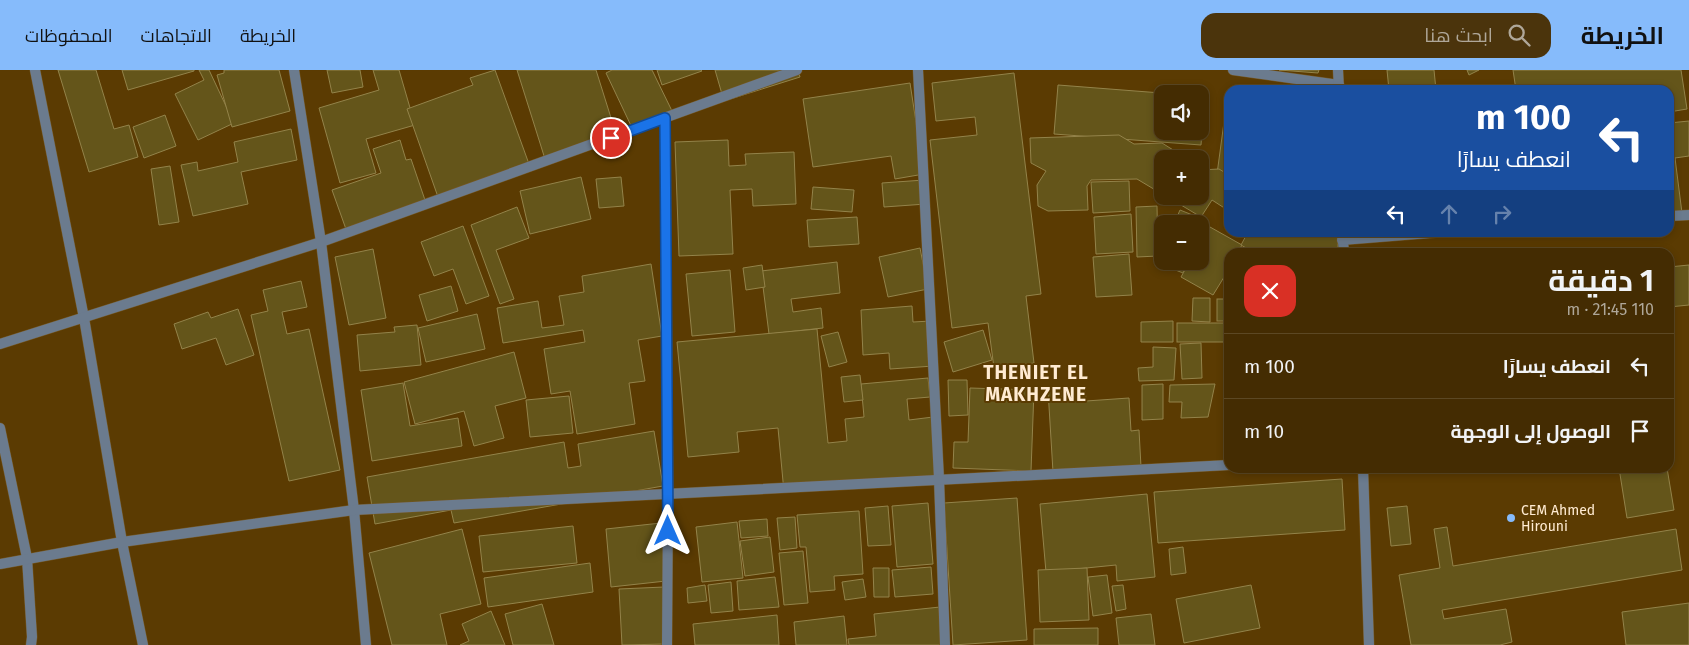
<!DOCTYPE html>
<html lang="ar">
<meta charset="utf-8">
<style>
:root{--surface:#442c02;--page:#4b340c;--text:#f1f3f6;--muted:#afa799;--line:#5c4824;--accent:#86bbfb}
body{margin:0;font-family:"Fira Sans",Cairo,sans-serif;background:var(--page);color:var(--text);direction:rtl;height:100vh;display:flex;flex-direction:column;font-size:19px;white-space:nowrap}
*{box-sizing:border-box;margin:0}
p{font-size:16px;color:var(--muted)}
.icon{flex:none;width:28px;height:28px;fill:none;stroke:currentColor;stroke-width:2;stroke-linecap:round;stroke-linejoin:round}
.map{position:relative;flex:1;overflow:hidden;direction:ltr}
.details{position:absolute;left:1224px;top:178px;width:450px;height:225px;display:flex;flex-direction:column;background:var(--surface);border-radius:15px;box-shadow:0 2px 8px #0003,0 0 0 1px var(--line);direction:rtl}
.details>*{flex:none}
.banner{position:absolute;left:1224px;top:15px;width:450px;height:152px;border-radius:15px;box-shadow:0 2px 8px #0003,0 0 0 1px var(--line);direction:rtl;background:#1a4fa0;color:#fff;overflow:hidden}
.tools{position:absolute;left:1154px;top:15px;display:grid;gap:10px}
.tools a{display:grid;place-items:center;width:55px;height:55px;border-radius:10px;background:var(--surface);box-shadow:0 2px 8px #0003,0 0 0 1px var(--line);font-size:25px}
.pin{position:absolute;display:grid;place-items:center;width:42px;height:42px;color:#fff;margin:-21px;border:2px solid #fff;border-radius:50%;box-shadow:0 1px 5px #0007}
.me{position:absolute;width:55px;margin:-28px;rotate:0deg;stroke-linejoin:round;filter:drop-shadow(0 0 4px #0008)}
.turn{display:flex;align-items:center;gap:18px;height:105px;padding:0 20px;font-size:22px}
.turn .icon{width:65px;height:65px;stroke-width:2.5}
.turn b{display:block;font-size:35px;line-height:42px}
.lanes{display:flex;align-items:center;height:48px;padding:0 20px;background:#0003;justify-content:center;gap:25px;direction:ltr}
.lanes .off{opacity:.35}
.round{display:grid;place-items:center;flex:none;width:52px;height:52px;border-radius:15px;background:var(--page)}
.summary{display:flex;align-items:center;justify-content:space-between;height:85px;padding:0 20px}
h1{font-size:30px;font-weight:700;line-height:38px}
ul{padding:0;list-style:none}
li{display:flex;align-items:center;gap:15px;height:65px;padding:0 20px;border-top:1px solid var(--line)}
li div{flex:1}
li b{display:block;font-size:19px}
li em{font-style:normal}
header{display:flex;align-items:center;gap:30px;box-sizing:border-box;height:70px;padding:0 25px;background:var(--accent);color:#111}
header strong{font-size:24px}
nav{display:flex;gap:28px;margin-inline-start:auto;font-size:18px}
.search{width:350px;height:45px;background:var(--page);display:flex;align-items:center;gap:12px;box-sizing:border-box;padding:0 18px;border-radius:15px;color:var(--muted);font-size:19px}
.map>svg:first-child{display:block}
.building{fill:#64551a;stroke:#93834a}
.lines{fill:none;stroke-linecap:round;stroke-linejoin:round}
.minor-casing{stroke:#755723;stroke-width:11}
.minor{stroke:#6b7b8e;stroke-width:10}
.route-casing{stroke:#114b97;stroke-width:12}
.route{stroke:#1a73e8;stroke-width:9}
.poi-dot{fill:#86bbfb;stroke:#5b3b02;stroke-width:2}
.labels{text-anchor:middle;stroke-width:4;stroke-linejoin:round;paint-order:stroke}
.poi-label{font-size:14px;fill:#ffebd2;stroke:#5b3b02;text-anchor:start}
.district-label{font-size:19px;font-weight:bold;letter-spacing:1px;fill:#ffebd2;stroke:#5b3b02}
</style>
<header>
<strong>الخريطة</strong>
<div class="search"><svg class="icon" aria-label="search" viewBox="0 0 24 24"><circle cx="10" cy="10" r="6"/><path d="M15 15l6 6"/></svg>ابحث هنا</div>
<nav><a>الخريطة</a><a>الاتجاهات</a><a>المحفوظات</a></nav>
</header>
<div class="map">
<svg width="1689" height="575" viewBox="0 0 1689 575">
<rect width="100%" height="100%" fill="#5b3b02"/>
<g class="building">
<polygon points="58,0 96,0 114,59 129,55 138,87 89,102"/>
<polygon points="122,0 194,0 194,1 128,20"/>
<polygon points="199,0 209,0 234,53 198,70 175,24 204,10"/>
<polygon points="224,0 279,0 290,41 232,57 217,5 224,3"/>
<polygon points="327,0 360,0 363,17 332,23"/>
<polygon points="373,0 399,0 415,55 366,69 376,103 340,113 319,38 379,20"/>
<polygon points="495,0 529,94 438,127 407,39 473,15 470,8"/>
<polygon points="517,0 596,0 617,67 545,89"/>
<polygon points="612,0 652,0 673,43 634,62 606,3"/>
<polygon points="657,0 701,0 702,1 662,15"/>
<polygon points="715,0 798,0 800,7 724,31"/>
<polygon points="1279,0 1319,0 1318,3"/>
<polygon points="1387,0 1434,0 1436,20 1389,20"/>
<polygon points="1467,0 1479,0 1469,5"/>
<polygon points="1513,0 1681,0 1687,39 1669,42 1669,20 1516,20"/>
<polygon points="1014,3 1041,224 1026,226 1034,293 994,298 988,253 952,258 930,70 977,65 975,47 936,51 932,13"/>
<polygon points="910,13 924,104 895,109 891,86 813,97 803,29"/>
<polygon points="1058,15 1174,24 1162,24 1162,61 1200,61 1200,26 1205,26 1201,75 1054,64"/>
<polygon points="1227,30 1229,30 1229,106 1217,104"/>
<polygon points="165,45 176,76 144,88 133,57"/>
<polygon points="1689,51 1689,86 1675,88 1682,143 1669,144 1669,53"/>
<polygon points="291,59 297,90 241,102 248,134 193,146 181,95 197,92 198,101 238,92 234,72"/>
<polygon points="1119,65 1134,74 1162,73 1186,88 1162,89 1162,124 1137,109 1091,110 1087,116 1088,140 1048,141 1038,136 1037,115 1046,101 1031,93 1030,68"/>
<polygon points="400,70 406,90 411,89 426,133 347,162 332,120 381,103 373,79"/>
<polygon points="728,70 729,96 746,95 745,84 794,82 796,134 753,136 752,119 730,120 733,184 679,186 675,72"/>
<polygon points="170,96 179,152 159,155 151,99"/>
<polygon points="1219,99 1229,105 1229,141 1212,130 1201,147 1166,126 1200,126 1200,100"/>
<polygon points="581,107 591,149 530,164 520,121"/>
<polygon points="621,107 624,136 599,138 596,109"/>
<polygon points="924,110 926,134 884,137 882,113"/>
<polygon points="1129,111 1130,141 1093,143 1091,112"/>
<polygon points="813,117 854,120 852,142 811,139"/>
<polygon points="1157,136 1158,186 1137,187 1136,137"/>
<polygon points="517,137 529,168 496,180 514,229 500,234 471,155"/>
<polygon points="1180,140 1205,150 1200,162 1200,154 1174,154"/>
<polygon points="1131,144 1133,182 1096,184 1094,147"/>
<polygon points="857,147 859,174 809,177 807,150"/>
<polygon points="463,156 489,226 466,234 453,199 434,206 421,172"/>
<polygon points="1210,157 1242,175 1238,182 1229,182 1229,199 1213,225 1181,207 1190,191 1200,191 1200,173"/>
<polygon points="1248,162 1338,162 1338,182 1253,182 1241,175"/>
<polygon points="1476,162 1508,162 1477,166"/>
<polygon points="920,178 928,219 888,227 879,187"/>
<polygon points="373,179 386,248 349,255 335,187"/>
<polygon points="1162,183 1162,191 1188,191 1183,203 1158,193"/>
<polygon points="1129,184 1132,225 1096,227 1093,187"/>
<polygon points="837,192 840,223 791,229 793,242 821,238 823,258 769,264 761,201"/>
<polygon points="651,194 662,266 638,270 645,311 629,313 635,354 577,364 570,321 551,324 544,279 585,272 583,260 503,273 497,238 538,231 542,258 564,255 559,226 584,222 582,206"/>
<polygon points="762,195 765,217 746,220 743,198"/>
<polygon points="1689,195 1689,235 1669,237 1669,197"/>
<polygon points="730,200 735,262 692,266 686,204"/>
<polygon points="1229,202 1229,214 1224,212"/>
<polygon points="301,211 307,237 282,242 287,264 309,259 340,400 289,411 251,245 268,241 263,220"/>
<polygon points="451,216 458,241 427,251 419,225"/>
<polygon points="1193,228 1210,228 1210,252 1192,251"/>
<rect x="1217" y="229" width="12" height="22"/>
<polygon points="912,236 913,252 931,251 934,296 890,299 889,283 863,285 861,240"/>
<polygon points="238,239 254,285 226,295 216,268 182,279 174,254 208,242 211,248"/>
<polygon points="477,244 485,279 426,292 418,258"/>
<polygon points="1173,251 1173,272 1141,272 1141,252"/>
<rect x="1177" y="253" width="52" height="19"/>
<polygon points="417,255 421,295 360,301 357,265 395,262 394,257"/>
<polygon points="817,259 828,373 847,371 845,349 864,347 861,314 928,308 930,327 907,329 909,350 933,347 939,407 784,422 778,358 737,362 739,382 688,387 677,272"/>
<polygon points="983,260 992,290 953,302 944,272"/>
<polygon points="838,262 847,292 829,297 821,266"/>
<polygon points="1201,273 1202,308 1182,309 1180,274"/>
<polygon points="1153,277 1176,278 1174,310 1139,311 1138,298 1153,297"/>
<polygon points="514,282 526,328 495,336 504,368 474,376 464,341 415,354 404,312"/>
<polygon points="860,305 863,330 844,332 841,307"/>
<polygon points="948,310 967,310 968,345 949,346"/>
<polygon points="403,313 410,356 458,348 462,376 372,391 361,320"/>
<polygon points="1163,314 1163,349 1142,350 1142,315"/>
<polygon points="1215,314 1208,347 1181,348 1182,332 1169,332 1170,315"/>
<polygon points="970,318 1034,320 1031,401 953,398 954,372 968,372"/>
<polygon points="1085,318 1086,331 1129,328 1131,361 1139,360 1141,397 1053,402 1048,320"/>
<polygon points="569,326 573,363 530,367 526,330"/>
<polygon points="654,361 663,416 454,453 451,440 375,454 367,407 564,372 568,398 581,396 578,374"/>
<polygon points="1619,398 1667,398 1674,440 1627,448"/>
<polygon points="1342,409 1345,460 1158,473 1154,422"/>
<polygon points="1147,424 1155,507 1117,511 1116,495 1046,502 1040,434"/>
<polygon points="1017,428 1027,570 953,575 944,433"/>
<polygon points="928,433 933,494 897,497 892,436"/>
<polygon points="888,436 891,475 868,476 865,438"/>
<polygon points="1407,436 1411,474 1391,476 1387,438"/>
<polygon points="859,441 863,504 834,506 835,520 810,522 806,477 800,477 797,445"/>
<polygon points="795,447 797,478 780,480 777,448"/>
<polygon points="767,449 768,466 741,468 739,451"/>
<polygon points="737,452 743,508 702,512 696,457"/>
<polygon points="661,453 666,511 611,517 606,459"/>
<polygon points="573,456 577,493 483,502 479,466"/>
<polygon points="1447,457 1453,496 1676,459 1682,500 1442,540 1444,549 1506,539 1512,572 1500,575 1411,575 1399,505 1440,498 1434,459"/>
<polygon points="462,459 481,534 440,544 447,575 392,575 369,483"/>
<polygon points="770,467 774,502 745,506 740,471"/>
<polygon points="1183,477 1186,503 1171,505 1169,479"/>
<polygon points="803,481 808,533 784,535 779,483"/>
<polygon points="590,493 593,522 488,537 484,508"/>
<polygon points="931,497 933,524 895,527 892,500"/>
<polygon points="873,498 889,498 889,527 874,527"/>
<polygon points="1087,498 1089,550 1040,552 1038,500"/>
<polygon points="1107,505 1112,543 1093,546 1088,507"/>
<polygon points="775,507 779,537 739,540 737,511"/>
<polygon points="863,509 866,527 845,530 842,512"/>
<polygon points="731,512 733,541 711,543 708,515"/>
<polygon points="705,515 707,531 688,533 687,518"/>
<polygon points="1123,515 1126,539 1116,541 1112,516"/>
<polygon points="1251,515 1260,558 1184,573 1176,529"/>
<polygon points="664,517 666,574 622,575 619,519"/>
<polygon points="1689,533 1689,575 1626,575 1622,542"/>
<polygon points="542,534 554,575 513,575 505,544"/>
<polygon points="940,537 944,575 849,575 848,569 876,566 874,544"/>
<polygon points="491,541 505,575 460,575 469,571 462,554"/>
<polygon points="1151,544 1155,575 1119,575 1116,548"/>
<polygon points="777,545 779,575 695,575 693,554"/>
<polygon points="844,546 847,575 796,575 794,552"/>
<polygon points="1098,558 1098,575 1034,575 1034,559"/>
</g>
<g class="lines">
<defs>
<g id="minor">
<polyline points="35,0 84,248 122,472 143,575"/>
<polyline points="294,0 321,172 354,440 366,575"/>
<polyline points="918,0 939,409 945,575"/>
<polyline points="1233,0 1339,15"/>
<polyline points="1338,0 1339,20"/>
<polyline points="665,48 668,423 667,575"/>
<polyline points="1669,146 1689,145"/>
<polyline points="1342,162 1344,182"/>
<polyline points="1342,170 1442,162"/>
<polyline points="0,274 321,172 797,0"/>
<polyline points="0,358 27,488 32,567 31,575"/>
<polyline points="1363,398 1369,575"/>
<polyline points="0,494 122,472 354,440 1229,395"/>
</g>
</defs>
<use href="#minor" class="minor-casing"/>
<use href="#minor" class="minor"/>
</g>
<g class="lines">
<defs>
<polyline id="route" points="611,68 665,48 668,461"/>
</defs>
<use href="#route" class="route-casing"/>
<use href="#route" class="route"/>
</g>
<circle class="poi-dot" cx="1511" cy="448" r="5"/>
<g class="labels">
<g class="poi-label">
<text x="1521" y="445">CEM Ahmed<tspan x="1521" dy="16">Hirouni</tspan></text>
</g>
<g class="district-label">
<text x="1036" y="309">THENIET EL<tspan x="1036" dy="22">MAKHZENE</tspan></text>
</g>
</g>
</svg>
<div class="tools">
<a><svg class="icon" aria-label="sound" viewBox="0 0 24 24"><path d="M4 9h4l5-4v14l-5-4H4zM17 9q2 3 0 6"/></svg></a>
<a>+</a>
<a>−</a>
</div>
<div class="pin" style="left:611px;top:68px;background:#d93025"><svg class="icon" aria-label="arrive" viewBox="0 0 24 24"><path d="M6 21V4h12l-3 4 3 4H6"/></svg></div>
<svg class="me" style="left:668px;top:461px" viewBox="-20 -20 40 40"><path d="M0-17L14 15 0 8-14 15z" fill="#1a73e8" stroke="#fff" stroke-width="4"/></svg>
<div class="banner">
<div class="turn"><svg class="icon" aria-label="left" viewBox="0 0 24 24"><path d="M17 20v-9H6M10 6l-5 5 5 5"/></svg><div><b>100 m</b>انعطف يسارًا</div></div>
<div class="lanes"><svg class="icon" aria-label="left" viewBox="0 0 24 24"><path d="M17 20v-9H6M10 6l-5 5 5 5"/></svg><svg class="icon off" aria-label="ahead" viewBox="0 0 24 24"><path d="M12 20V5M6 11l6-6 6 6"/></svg><svg class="icon off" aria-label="right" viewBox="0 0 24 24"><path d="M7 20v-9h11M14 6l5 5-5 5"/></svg></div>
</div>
<section class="details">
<div class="summary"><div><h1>1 دقيقة</h1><p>110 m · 21:45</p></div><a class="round" style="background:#d93025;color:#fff"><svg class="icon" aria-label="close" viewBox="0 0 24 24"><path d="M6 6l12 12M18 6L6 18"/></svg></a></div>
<ul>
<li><svg class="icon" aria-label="left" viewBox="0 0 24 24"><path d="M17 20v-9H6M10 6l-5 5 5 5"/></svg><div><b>انعطف يسارًا</b></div><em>100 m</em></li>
<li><svg class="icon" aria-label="arrive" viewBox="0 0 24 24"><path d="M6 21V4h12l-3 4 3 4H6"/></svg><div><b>الوصول إلى الوجهة</b></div><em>10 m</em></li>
</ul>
</section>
</div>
